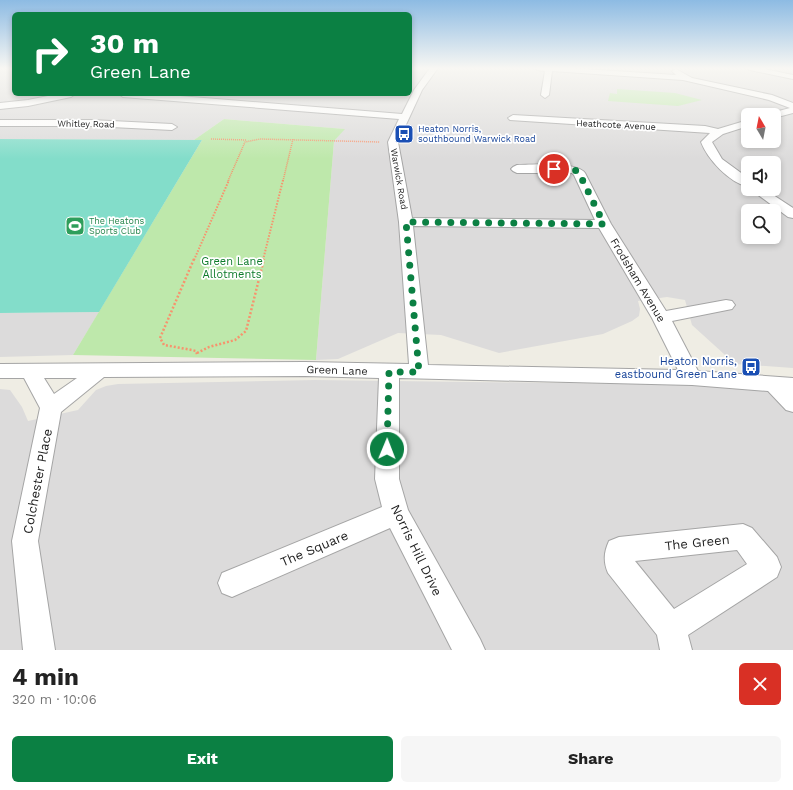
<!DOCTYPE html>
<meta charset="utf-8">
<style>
:root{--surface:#fff;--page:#f6f6f6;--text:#222;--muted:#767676;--accent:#0b8043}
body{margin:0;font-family:"Work Sans",sans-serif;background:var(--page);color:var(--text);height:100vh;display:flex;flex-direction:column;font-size:15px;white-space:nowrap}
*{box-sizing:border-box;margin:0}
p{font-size:13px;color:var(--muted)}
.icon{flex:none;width:22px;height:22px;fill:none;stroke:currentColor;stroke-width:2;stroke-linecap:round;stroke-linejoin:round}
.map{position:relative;height:650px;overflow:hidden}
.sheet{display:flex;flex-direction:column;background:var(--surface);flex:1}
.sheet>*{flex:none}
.guide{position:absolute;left:12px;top:12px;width:400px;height:84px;border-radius:6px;box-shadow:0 2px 6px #0003;background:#0b8043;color:#fff;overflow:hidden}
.needle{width:26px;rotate:350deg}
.tools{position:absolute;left:741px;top:108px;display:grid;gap:8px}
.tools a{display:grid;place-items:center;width:40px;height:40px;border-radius:6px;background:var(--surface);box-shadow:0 2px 6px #0003;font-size:20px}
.pin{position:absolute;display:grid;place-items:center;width:34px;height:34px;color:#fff;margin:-17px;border:2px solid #fff;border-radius:50%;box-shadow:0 1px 4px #0007}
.me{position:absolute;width:44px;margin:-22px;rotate:1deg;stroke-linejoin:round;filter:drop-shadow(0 0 3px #0008)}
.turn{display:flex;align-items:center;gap:14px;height:84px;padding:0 12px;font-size:18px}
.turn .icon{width:52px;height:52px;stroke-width:2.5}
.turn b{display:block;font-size:28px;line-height:34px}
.round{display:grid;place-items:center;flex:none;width:42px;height:42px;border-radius:6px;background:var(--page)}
.summary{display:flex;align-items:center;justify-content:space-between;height:68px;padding:0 12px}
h1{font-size:24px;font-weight:700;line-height:30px}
.primary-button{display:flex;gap:8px;margin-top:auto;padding:8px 12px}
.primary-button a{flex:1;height:46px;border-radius:6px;background:var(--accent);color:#fff;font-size:16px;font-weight:700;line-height:46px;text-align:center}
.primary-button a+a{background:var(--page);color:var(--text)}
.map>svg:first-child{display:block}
.residential{fill:#dcdbdb;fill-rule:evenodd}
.grass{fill:#bee8ab}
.pitch{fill:#83ddca}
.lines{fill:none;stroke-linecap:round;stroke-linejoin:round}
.street-casing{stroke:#a5a5a5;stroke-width:2}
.path-far2{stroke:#f7936d;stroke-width:1.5;stroke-dasharray:1 1;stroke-linecap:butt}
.path-far1{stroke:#f7936d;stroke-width:2;stroke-dasharray:1.5 1.5;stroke-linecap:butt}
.path{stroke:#f7936d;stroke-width:2.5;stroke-dasharray:2 2;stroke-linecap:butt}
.street{fill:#fff;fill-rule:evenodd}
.route{stroke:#0b8043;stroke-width:7;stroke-dasharray:0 12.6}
.labels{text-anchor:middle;stroke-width:3.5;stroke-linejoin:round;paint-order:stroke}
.far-street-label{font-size:9px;fill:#1e1e1e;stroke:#fff}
.far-transit-label{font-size:9px;fill:#164399;stroke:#fff;text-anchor:start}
.far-leisure-label{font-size:9px;fill:#27864d;stroke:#fff;text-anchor:start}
.park-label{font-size:11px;fill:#0d7b2a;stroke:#fff}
.street-label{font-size:11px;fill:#1e1e1e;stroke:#fff}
.transit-label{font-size:11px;fill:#164399;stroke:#fff;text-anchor:end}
.near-street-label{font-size:13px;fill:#1e1e1e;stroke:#fff}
</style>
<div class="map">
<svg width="793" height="650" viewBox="0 0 793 650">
<rect width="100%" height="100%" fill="#efede4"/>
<g class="residential">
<path d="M 0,68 L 14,68 L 14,94 L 410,94 L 410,68 L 793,68 L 793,368 L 735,364 L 692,325 L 685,300 L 667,297 L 638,301 L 640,309 L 639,316 L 632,321 L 603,334 L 499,353 L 441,335 L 398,333 L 338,359 L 316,360 L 334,141 L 344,129 L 224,119 L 194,140 L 0,139 ZM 748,115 L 774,115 L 774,141 L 748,141 ZM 748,163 L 774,163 L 774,189 L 748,189 ZM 748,211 L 774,211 L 774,237 L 748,237 Z"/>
<polygon points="99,312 73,355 0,357 0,313"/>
<polygon points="315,380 643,384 719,386 793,392 793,650 0,650 0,389 10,390 22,407 28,421 78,410 96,390 106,386 118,384"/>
</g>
<g class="grass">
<polygon points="617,89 675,93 702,100 678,106 608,101 610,93 617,94"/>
<polygon points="224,119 345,129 334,141 316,360 73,355 202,140 194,140"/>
</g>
<polygon class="pitch" points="0,139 202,140 99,312 0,313"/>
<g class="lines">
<defs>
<g id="street">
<path d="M 430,68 L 438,68 L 422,90 L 398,142 L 412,218 L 595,220 L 574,175 L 572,173 L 517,173 L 513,171 L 511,169 L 513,167 L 517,165 C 532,165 576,161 585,173 L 611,224 L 666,311 L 726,300 L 732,301 L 735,305 L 732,309 L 672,321 L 698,371 L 793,378 L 793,412 L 786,410 L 768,391 L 692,385 L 399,378 L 399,479 L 408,510 L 480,639 L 485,650 L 452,650 L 390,528 L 232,597 L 222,593 L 218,583 L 222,573 L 382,507 L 375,479 L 379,378 L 305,376 L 104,377 L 61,412 L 38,541 L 55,650 L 23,650 L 12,541 L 40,408 L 24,378 L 0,378 L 0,364 L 305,362 L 409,364 L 399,222 L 388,142 L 399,119 L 123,97 L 119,94 L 155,94 L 402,114 L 414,90 ZM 413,226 L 599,228 L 652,318 L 678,370 L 428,365 ZM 44,378 L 77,378 L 54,394 Z"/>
<polygon points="536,68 568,68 676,75 672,71 676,69 692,78 772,95 793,103 793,113 774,118 774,115 769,115 771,113 790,108 769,100 683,80 552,71 549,95 545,98 541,95 545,71 537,70"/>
<polygon points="746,68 759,68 793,75 793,79 750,70"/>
<polygon points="58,94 75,94 71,97 28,106 0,109 0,103 28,100"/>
<path d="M 513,115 L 705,126 L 718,129 L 748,120 L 748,126 L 723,134 L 712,142 L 722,159 L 748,178 L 748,187 C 729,182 708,160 701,142 L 710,133 L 510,120 L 508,118 Z"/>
<polygon points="0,120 91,120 172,124 177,127 172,130 91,126 0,126"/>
<polygon points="750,189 764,189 793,208 793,218 788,217"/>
<path d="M 743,524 L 752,528 L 777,557 L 781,567 L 777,577 L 688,635 L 692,650 L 660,650 L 657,635 L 608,573 C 603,561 604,552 609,541 L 619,537 ZM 737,550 L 747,564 L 674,609 L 635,561 Z"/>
</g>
</defs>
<use href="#street" class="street-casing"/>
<g class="path-far2">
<polyline points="211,139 247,140"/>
<polyline points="228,181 245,142 260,139 380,142"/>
<polyline points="283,181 293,139"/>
</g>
<g class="path-far1">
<polyline points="194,260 229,180"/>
<polyline points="263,260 283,180"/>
</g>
<g class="path">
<polyline points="194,259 160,338 164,345 192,350 196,351 197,354"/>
<polyline points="197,353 209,347 235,340 246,331 264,259"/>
</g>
<use href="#street" class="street"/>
</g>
<linearGradient id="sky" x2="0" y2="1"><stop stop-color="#8dbbe3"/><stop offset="0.43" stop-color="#f8f7f3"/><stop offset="1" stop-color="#f8f7f3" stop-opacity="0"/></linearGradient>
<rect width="793" height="159" fill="url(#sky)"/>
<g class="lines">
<polyline class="route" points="387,449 389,372 419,372 406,222 604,224 579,173 575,170 554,169"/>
</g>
<defs>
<symbol id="bus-square" viewBox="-11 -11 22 22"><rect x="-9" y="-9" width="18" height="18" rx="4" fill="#1a4fb4" stroke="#fff"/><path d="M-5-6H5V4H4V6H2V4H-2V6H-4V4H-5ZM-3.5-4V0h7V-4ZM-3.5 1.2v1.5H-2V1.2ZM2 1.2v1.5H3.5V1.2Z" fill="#fff"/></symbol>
<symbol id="stadium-square" viewBox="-11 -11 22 22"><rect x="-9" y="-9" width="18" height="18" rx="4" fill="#2e9e5b" stroke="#fff"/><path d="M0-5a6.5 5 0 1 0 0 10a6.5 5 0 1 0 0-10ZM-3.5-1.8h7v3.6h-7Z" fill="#fff"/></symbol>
</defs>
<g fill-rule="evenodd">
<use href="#bus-square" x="393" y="123" width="22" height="22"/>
<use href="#stadium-square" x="64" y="215" width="22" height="22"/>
<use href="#bus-square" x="740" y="356" width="22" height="22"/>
</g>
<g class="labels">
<g class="far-street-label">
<text transform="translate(86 124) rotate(1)" y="3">Whitley Road</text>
<text transform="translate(616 125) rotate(3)" y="3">Heathcote Avenue</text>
<text transform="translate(399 179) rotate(80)" y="3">Warwick Road</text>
</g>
<g class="far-transit-label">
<text x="418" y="132">Heaton Norris,<tspan x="418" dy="10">southbound Warwick Road</tspan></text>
</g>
<g class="far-leisure-label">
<text x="89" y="224">The Heatons<tspan x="89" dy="10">Sports Club</tspan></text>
</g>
<g class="park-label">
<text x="232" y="265">Green Lane<tspan x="232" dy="13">Allotments</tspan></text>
</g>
<g class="street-label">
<text transform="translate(638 280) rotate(59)" y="4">Frodsham Avenue</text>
<text transform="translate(337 370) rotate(2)" y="4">Green Lane</text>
</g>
<g class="transit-label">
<text x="737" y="365">Heaton Norris,<tspan x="737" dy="13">eastbound Green Lane</tspan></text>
</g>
<g class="near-street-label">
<text transform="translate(37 481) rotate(-79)" y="5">Colchester Place</text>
<text transform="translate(697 542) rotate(-6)" y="5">The Green</text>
<text transform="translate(314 548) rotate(-23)" y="5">The Square</text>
<text transform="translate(417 550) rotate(64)" y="5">Norris Hill Drive</text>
</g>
</g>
</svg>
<div class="tools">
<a><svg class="needle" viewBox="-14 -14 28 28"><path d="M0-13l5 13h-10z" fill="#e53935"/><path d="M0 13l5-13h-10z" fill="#767676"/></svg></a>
<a><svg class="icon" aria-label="sound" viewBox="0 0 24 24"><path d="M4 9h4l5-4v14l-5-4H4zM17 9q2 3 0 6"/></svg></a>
<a><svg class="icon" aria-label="search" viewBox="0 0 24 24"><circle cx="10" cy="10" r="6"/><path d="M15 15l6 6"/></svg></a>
</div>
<div class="pin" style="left:554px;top:169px;background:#d93025"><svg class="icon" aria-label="arrive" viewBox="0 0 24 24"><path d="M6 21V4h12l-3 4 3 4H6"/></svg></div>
<svg class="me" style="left:387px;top:449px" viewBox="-20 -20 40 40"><circle r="17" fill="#0b8043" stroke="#fff" stroke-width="3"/><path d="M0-11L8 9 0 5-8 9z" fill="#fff"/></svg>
<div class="guide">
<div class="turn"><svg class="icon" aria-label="right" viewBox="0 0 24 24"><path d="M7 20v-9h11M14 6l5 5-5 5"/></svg><div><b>30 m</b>Green Lane</div></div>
</div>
</div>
<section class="sheet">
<div class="summary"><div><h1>4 min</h1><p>320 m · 10:06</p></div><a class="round" style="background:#d93025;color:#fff"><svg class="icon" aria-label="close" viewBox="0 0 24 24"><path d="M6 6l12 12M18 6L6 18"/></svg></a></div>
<div class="primary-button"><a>Exit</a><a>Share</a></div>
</section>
